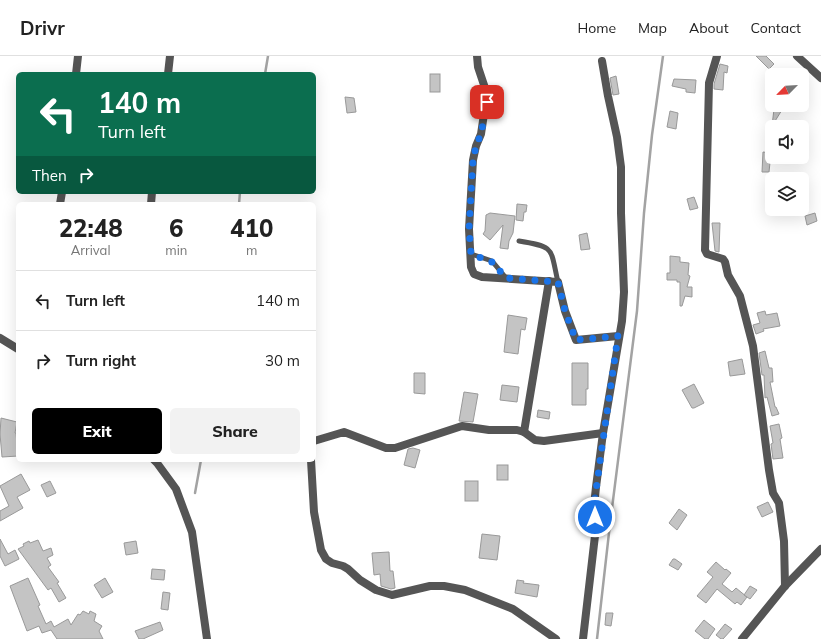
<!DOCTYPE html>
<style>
:root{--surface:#fff;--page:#f2f2f2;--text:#222;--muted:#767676;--line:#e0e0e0;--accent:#000}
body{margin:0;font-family:Mulish,sans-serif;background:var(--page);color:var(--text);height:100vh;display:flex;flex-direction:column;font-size:15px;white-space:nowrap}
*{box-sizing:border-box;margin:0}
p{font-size:13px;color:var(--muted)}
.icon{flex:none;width:22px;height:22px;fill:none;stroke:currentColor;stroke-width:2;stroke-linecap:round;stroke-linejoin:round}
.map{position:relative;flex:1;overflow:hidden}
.side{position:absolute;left:16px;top:146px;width:300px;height:260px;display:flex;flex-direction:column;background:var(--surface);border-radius:6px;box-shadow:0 4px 16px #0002}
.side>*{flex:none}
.top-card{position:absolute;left:16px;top:16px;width:300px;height:122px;border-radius:6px;box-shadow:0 4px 16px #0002;background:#0b6e4f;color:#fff;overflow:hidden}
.needle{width:26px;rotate:246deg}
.controls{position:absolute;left:765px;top:12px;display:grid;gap:8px}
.controls a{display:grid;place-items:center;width:44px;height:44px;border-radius:6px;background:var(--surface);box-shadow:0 4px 16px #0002;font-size:20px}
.pin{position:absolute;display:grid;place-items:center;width:34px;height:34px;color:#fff;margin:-17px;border-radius:8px;box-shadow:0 2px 6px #0006}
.me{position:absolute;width:44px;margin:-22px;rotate:0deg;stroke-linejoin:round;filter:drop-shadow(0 0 3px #0008)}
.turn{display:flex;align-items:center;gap:14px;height:84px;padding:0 16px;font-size:18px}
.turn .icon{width:52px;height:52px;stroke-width:2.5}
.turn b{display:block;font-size:28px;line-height:34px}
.then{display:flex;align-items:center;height:38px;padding:0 16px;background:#0003;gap:8px;font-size:15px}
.eta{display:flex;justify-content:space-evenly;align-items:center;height:68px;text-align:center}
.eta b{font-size:24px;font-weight:800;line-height:28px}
.cta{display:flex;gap:8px;margin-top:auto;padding:8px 16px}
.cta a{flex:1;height:46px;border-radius:6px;background:var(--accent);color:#fff;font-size:16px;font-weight:800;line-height:46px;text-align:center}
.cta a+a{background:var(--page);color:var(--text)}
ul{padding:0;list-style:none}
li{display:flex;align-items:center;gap:12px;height:60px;padding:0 16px;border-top:1px solid var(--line)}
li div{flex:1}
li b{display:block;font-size:15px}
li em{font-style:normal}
header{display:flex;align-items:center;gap:24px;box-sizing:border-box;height:56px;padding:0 20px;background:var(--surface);border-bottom:1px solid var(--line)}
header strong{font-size:19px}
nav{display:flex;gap:22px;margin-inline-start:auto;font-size:14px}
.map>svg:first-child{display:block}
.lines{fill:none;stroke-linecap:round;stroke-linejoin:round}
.stream{stroke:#a3a3a3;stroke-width:2.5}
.building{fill:#c4c4c4;stroke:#999}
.lane{stroke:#555;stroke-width:5}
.street{stroke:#555;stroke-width:8}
.route{stroke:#1a73e8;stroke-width:7;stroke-dasharray:0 12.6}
</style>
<header>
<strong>Drivr</strong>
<nav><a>Home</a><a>Map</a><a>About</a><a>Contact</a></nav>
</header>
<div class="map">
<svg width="821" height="583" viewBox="0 0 821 583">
<rect width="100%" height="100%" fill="#fff"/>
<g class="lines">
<g class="stream">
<polyline points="265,18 268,0"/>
<polyline points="239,148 240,136"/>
<polyline points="195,437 201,404"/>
<polyline points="597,583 610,468 637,255 644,157 652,79 663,0"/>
</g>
</g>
<g class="building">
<polygon points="756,0 766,0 774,8 769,13"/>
<polygon points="720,8 728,10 727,17 724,16 723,34 714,33 714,28"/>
<rect x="430" y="18" width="10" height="18"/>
<polygon points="616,20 619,38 613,39 610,22"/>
<polygon points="674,23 696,24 695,37 686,36 686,33 672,30"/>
<polygon points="345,41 354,42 356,56 347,57"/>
<polygon points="777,49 785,49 772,70 774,53"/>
<polygon points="670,55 678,57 676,73 667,71"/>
<polygon points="763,96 771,97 769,116 762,116"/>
<polygon points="694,141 698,152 690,154 687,143"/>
<polygon points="517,148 527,149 526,156 524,156 523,165 516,164"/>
<polygon points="490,157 515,160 513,177 509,185 508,193 500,192 503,169 490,184 483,178 485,175 486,159"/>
<polygon points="815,157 817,165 807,169 805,160"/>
<polygon points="712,167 720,167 719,196 715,195"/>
<polygon points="587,177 590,193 581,194 579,179"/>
<polygon points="670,200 680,201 680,206 689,207 688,219 690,220 687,231 692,231 692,241 685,240 682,250 680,250 680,226 677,226 677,224 667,224 667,217 670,217"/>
<polygon points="765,255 766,259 777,257 780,270 763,273 764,275 756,278 753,269 760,267 757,257"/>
<polygon points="508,259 527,262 525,274 521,273 518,298 504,296"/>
<polygon points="765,295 769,312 772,312 773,326 770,326 775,351 776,351 779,358 772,360 767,341 765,342 764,319 762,319 759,297"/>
<polygon points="742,303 745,318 730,320 728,306"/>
<polygon points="572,307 588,307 588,333 586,333 586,349 572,349"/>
<polygon points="414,317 425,317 425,338 414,337"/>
<polygon points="694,328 704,347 694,352 692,352 682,334"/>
<polygon points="502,329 519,331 517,346 500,344"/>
<polygon points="464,336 478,338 473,366 459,365"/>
<polygon points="538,354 550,356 549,363 537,361"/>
<polygon points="1,362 17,366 15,377 16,377 18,400 2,401 0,378"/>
<polygon points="779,368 782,382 780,383 783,402 773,403 771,388 773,387 770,370"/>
<polygon points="413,392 420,394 415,412 404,409 408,393"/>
<rect x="497" y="409" width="11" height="15"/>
<polygon points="21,418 30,434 17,441 23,452 0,465 0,455 9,450 0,430"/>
<polygon points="50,425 56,437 47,441 41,429"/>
<rect x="465" y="425" width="13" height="20"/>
<polygon points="768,446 773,456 762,461 757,451"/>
<polygon points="679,453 687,459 677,474 669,467"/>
<polygon points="482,478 500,480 497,504 479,502"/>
<polygon points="0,483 8,498 15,494 19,503 5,510 0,500"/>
<polygon points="38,484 43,495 51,492 53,499 47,502 51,509 48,511 59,526 57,527 66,542 59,546 51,532 48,534 18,493 24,490 23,488 29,485 30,487"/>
<polygon points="136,485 138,497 126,499 124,487"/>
<polygon points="389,496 390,515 393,515 395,532 391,533 381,530 380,518 374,519 372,497"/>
<polygon points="673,503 675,503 682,508 678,514 669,509"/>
<polygon points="716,506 725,514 726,513 731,517 722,528 732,536 736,532 747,541 741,549 737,546 735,548 717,533 706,547 697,540 713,521 707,516"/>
<polygon points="152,513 165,514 164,524 151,523"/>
<polygon points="28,522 40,549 38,550 46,568 51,565 54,571 68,563 71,569 78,558 80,559 83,555 89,558 90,555 96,558 94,565 102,570 99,575 103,583 57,583 51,574 42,577 39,570 27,575 10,530"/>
<polygon points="105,522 113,536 102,542 94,529"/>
<polygon points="517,524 524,525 523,527 539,529 537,541 515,537"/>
<polygon points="750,530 757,534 750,543 744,539"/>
<polygon points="163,536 170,537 168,554 161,553"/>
<polygon points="606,557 613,557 611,570 605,569"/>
<polygon points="704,564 715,573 708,583 705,583 695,575"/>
<polygon points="160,566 163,574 143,583 139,583 135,575"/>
<polygon points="725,568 732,573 723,583 721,583 716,579"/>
</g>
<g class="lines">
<g class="lane">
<path d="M 519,185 C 556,191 550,192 558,226"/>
<polyline points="471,198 492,205 506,222"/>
</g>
<g class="street">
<polyline points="477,0 478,11 487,38 481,78 476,90 473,104 469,173 471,211 474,218 482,221 558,226 565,255 576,284 618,280"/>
<polyline points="717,0 709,27 705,194 707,198 723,203 725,206 728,219 740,240 753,290 769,414 773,437 779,447 784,485 785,530"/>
<polyline points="797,0 821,22"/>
<polyline points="76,18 78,0"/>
<polyline points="168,18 170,0"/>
<polyline points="60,148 62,136"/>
<polyline points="151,148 152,136"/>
<polyline points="0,282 18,293"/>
<polyline points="524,376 549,225"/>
<polyline points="314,385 344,376 386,392 395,392 462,370 489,374 517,374 524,376 535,384 544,385 603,377"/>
<polyline points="154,404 157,407 176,433 192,476 207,583"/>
<polyline points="311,404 314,456 321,494 326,503 332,507 343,510 348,513 360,524 376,534 392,539 430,530 444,530 465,534 513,553 556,583"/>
<polyline points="583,583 596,471 594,450 596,431 603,377 622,265 624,236 621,157 621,111 617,81 608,40 602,5"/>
<polyline points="742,583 785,530 821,493"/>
</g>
</g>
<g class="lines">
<polyline class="route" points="487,46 481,78 476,90 473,104 469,173 471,198 492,206 506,222 558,226 565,255 576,284 618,280 602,391 594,449 595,461"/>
</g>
</svg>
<div class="controls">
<a><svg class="needle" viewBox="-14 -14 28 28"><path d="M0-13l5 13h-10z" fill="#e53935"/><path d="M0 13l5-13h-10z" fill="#767676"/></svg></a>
<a><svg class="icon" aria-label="sound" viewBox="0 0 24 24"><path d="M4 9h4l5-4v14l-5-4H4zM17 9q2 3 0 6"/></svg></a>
<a><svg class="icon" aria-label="layers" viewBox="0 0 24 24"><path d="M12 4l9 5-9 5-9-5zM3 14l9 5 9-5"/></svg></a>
</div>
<div class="pin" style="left:487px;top:46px;background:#d93025"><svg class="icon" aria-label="arrive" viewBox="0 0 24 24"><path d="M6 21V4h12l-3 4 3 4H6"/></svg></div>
<svg class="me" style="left:595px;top:461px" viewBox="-20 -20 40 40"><circle r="17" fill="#1a73e8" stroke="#fff" stroke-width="3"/><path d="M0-11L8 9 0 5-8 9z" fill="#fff"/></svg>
<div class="top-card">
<div class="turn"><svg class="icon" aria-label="left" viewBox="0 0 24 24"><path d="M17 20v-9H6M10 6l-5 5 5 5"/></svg><div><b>140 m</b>Turn left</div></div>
<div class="then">Then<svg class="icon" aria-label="right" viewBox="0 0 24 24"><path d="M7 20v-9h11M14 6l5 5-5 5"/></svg></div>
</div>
<section class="side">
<div class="eta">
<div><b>22:48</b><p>Arrival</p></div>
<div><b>6</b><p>min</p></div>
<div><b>410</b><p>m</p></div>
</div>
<ul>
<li><svg class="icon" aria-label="left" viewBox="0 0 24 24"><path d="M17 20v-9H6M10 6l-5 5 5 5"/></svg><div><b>Turn left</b></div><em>140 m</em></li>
<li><svg class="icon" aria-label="right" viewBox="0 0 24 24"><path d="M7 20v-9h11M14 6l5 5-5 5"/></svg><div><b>Turn right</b></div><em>30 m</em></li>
</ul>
<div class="cta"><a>Exit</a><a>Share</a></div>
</section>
</div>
